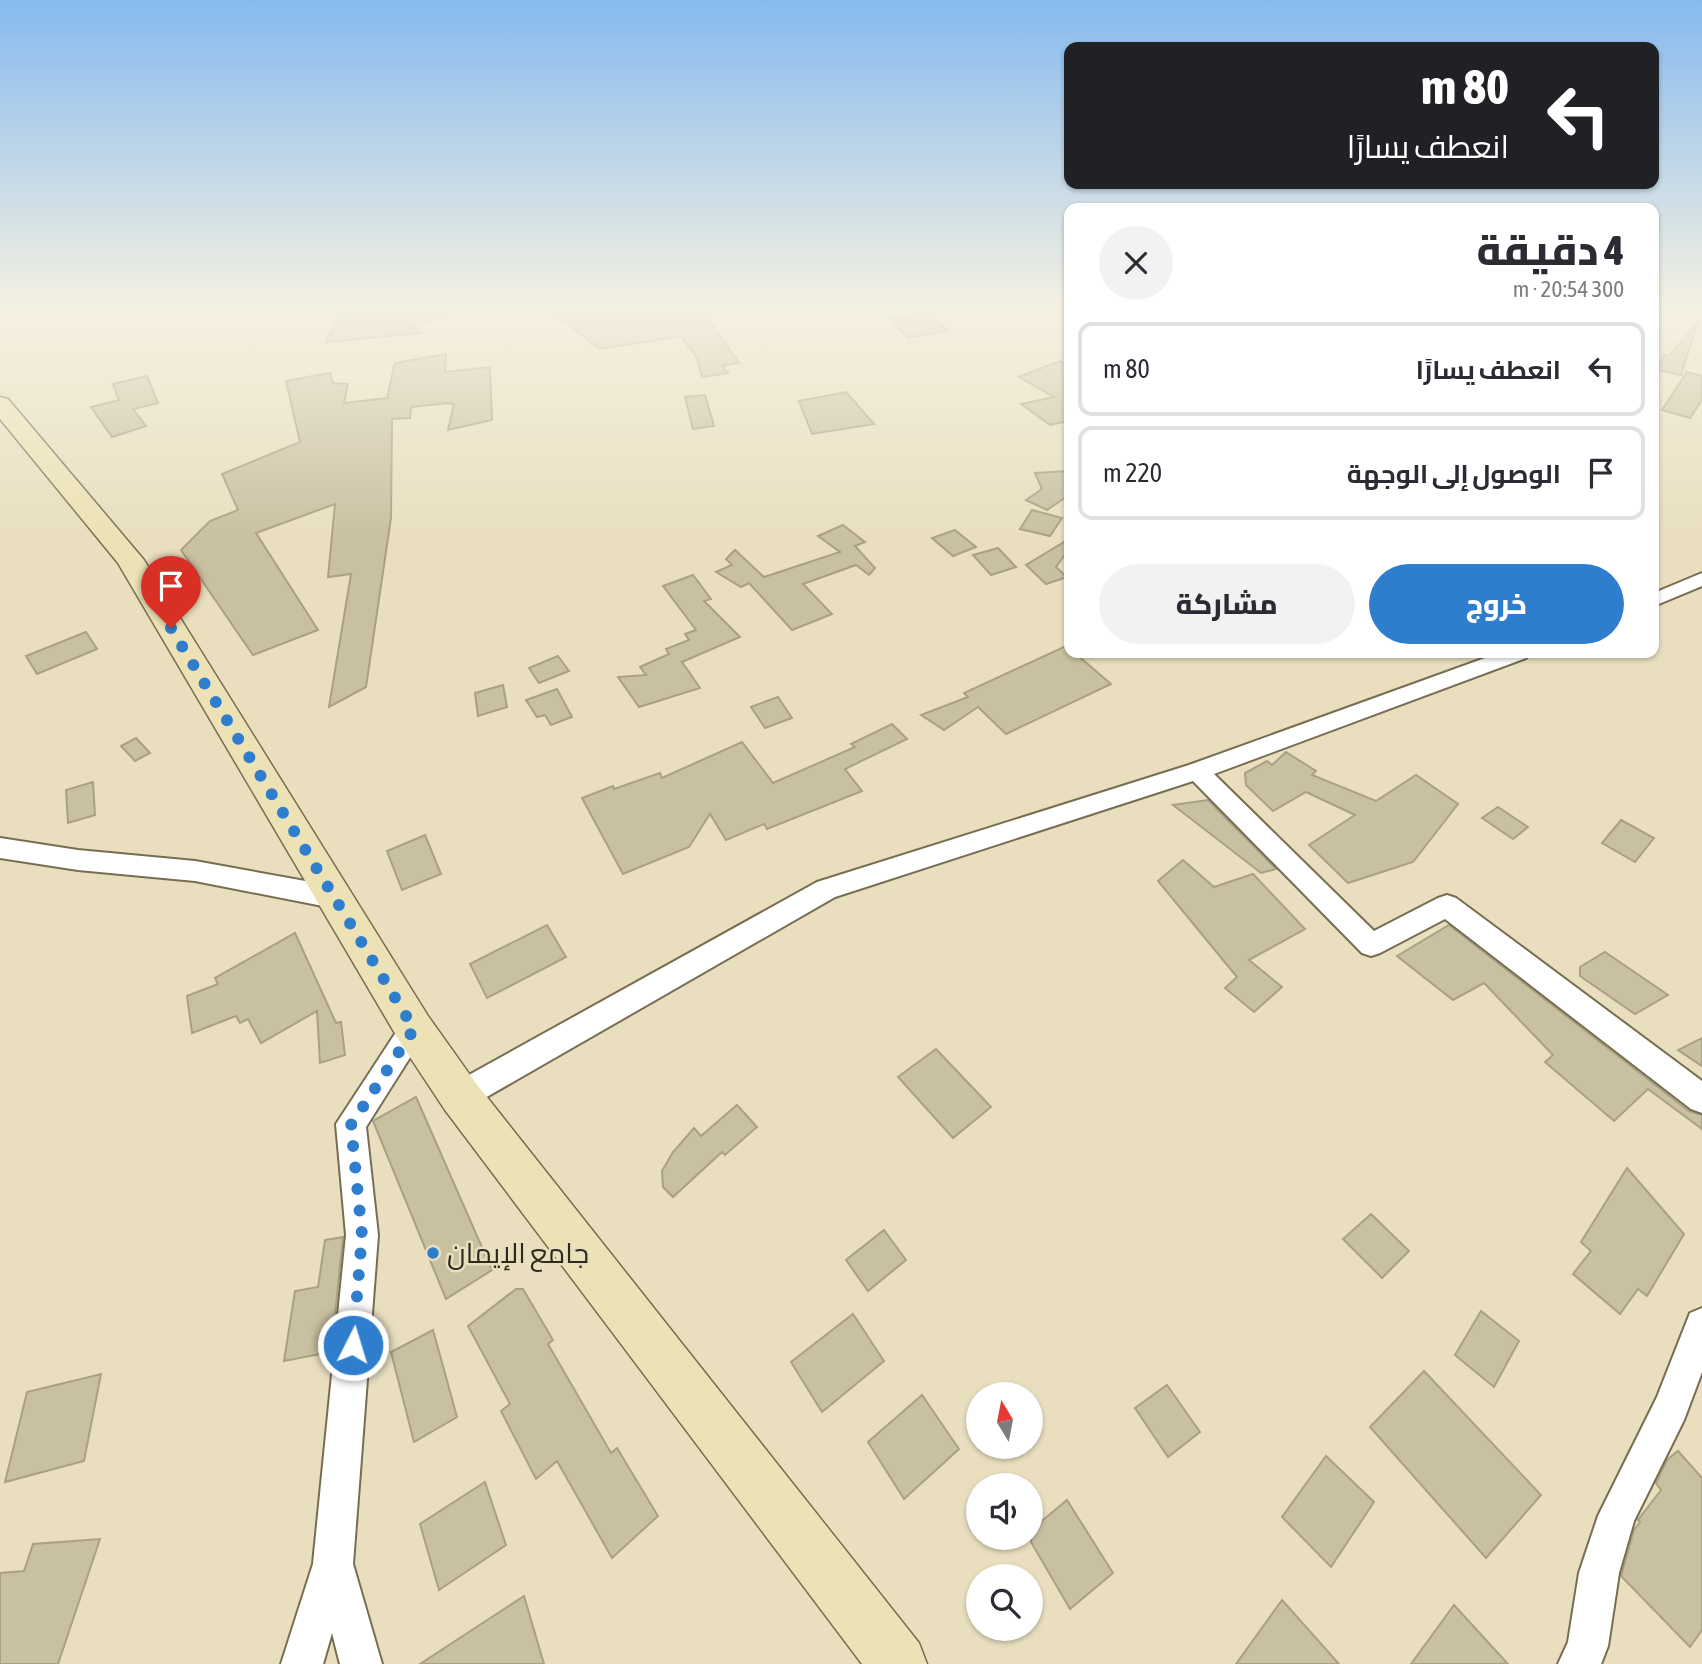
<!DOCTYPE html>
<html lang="ar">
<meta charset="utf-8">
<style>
:root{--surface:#fff;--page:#f2f2f3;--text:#2b2b33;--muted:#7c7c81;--line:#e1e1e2;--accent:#2f7ecd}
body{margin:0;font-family:"Asap Condensed",Cairo,sans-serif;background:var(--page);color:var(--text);direction:rtl;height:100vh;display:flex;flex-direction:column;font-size:26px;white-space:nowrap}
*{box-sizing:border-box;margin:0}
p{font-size:23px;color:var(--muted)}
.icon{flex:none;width:38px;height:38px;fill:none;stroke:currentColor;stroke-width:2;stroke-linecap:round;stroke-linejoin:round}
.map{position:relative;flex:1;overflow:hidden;direction:ltr}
.details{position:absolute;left:1064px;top:203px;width:595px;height:455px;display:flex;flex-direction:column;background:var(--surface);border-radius:14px;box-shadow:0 2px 5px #0004;direction:rtl}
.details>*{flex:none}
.top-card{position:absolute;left:1064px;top:42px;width:595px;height:147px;border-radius:14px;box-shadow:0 2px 5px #0004;direction:rtl;background:#202124;color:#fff;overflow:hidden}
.needle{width:46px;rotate:350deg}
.controls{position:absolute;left:966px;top:1382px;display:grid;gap:14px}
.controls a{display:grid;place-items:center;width:77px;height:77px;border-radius:50%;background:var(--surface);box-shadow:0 2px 5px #0004;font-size:35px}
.pin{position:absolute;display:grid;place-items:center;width:60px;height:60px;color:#fff;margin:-72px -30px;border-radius:50% 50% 50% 0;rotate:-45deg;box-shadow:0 0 7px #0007}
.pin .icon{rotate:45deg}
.me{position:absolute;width:77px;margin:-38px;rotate:5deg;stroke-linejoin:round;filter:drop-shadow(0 0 5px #0008)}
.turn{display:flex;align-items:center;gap:24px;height:147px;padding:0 35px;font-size:32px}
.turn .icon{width:91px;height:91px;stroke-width:2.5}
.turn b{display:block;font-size:49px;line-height:60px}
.round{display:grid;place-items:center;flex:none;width:74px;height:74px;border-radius:37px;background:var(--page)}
.summary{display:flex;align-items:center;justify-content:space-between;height:119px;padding:0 35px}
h1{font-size:42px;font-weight:800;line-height:52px}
.action{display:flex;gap:14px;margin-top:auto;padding:14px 35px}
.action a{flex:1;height:80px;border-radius:42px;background:var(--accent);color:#fff;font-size:28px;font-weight:800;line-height:80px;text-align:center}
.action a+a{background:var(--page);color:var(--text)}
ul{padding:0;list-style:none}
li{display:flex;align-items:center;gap:21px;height:94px;margin:0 14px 10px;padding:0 21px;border:4px solid var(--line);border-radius:14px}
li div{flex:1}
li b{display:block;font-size:26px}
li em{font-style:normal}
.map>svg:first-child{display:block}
.building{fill:#c9c0a1;stroke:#aaa082;stroke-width:2}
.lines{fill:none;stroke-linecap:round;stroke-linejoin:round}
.street-casing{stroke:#776e52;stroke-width:4}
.secondary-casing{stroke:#776e52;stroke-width:3}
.street{fill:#fff;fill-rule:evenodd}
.secondary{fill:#ece2b5;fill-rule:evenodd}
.route{stroke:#2f7ecd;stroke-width:12;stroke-dasharray:0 21.6}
.poi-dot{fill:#2f7ecd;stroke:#e9dfbf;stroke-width:2.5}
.labels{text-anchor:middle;stroke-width:5;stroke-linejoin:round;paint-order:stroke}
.near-poi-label{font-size:28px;fill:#2e2a1e;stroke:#e9dfbf;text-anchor:start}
</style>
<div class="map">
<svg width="1702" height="1664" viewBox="0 0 1702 1664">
<rect width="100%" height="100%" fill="#e9dfbf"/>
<g class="building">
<polygon points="360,306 462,306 463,308 414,326 422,333 326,342 339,313"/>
<polygon points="571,306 699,306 739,363 722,366 728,373 702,377 697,358 681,336 600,349 552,313 571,309"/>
<polygon points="931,313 948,331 908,338 889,319"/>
<polygon points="1697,324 1681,375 1654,369 1665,355 1669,356"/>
<polygon points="446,354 445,372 490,367 492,420 448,430 454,404 449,403 411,407 410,418 392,419 391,518 366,687 329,707 351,574 328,577 335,504 256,533 318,630 253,655 181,550 210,521 238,510 222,474 300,442 286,381 330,373 333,383 348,384 344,403 387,398 395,363"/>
<polygon points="1060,361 1069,367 1069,421 1050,425 1021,404 1054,397 1019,377"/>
<polygon points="1687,372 1702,376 1702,400 1690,418 1662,410"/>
<polygon points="147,376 158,403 133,409 146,426 112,437 91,407 119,400 113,384"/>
<polygon points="846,392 874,424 812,434 799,401"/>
<polygon points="705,395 714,426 693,429 685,397"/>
<polygon points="1069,471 1069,495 1047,510 1026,500 1042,489 1035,473"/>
<polygon points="1032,510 1062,518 1050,536 1020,529"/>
<polygon points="843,525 865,542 855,546 875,568 869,575 856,565 803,584 832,614 792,630 749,583 741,587 716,572 732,565 726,559 735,550 764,577 840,552 818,536"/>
<polygon points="955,530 976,547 953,556 932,538"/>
<polygon points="1069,539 1069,549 1056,567 1067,577 1046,584 1026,565"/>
<polygon points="998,548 1016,567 991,575 973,555"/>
<polygon points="693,575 711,599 704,601 740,637 682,662 700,688 639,707 618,677 646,675 640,667 669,654 666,649 689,640 685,634 696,630 663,586"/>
<polygon points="86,632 97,649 37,674 26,656"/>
<polygon points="1066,646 1069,653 1075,653 1111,684 1006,734 978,707 944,730 921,715 968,697 964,693"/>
<polygon points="558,656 569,671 539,683 529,668"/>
<polygon points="503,685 507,707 478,716 475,693"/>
<polygon points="557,689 572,717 551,725 545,715 537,717 526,700"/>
<polygon points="778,697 792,718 765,728 751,707"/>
<polygon points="892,724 907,739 845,769 862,791 767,829 764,824 726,840 710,814 689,847 623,874 582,798 613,786 614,789 660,773 662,778 742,742 773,783 855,747 851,744"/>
<polygon points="136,738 150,753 135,761 121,746"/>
<polygon points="1286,752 1316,771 1312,775 1376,801 1416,775 1458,804 1413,862 1348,883 1309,845 1355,815 1306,792 1273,811 1246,785 1245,773 1267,761 1272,765"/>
<polygon points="93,782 95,815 68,823 66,790"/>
<polygon points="1208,800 1276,869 1261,873 1173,805"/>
<polygon points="1498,807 1528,827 1513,839 1482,818"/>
<polygon points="1621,820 1654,838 1635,862 1602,843"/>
<polygon points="425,835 441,874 402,890 387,851"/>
<polygon points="1183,860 1214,887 1253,874 1305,929 1249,960 1282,987 1254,1012 1225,988 1237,977 1158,881"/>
<polygon points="547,925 566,957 487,998 470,964"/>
<polygon points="1449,925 1689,1111 1702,1115 1702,1129 1648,1089 1614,1121 1545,1062 1553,1055 1484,983 1453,1000 1397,956"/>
<polygon points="295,933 336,1023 341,1022 345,1055 320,1063 317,1011 261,1043 248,1019 240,1023 236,1016 192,1033 187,996 218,984 215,978"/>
<polygon points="1605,952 1668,995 1635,1014 1580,976 1580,967"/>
<polygon points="1702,1038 1702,1066 1678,1050"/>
<polygon points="936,1049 991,1107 953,1138 898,1077"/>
<polygon points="416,1097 492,1270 446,1299 373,1121"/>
<polygon points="737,1105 757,1127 725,1155 722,1152 673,1197 663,1187 662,1171 673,1152 694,1128 701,1136"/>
<polygon points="1627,1168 1684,1234 1647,1296 1638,1289 1620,1314 1573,1274 1591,1251 1581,1242"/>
<polygon points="1371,1214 1409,1251 1382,1278 1343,1239"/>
<polygon points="884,1230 906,1260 868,1291 846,1260"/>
<polygon points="343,1237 331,1352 284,1361 295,1291 318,1287 325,1240"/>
<polygon points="516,1289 523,1289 553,1340 548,1344 611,1453 617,1448 658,1516 612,1558 557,1461 536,1479 501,1411 510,1404 468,1326"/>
<polygon points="1481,1311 1519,1341 1494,1387 1455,1355"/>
<polygon points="853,1314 884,1361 822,1412 791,1362"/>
<polygon points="433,1330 457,1417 414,1442 391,1352"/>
<polygon points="1424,1371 1541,1495 1486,1558 1370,1427"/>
<polygon points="101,1374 84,1461 5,1482 27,1392"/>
<polygon points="1167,1385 1200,1432 1168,1457 1135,1408"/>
<polygon points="922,1395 959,1449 904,1499 868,1442"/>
<polygon points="1678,1451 1702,1478 1702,1630 1690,1647 1621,1576 1634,1530 1640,1522 1638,1520 1661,1490 1656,1483 1667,1460"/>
<polygon points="1326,1456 1374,1502 1331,1567 1282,1517"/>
<polygon points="485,1482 506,1545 439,1590 420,1524"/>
<polygon points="1067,1500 1113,1573 1070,1609 1031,1542 1031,1530"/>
<polygon points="100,1539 58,1664 0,1664 0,1573 24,1571 33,1544"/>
<polygon points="524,1596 544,1664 420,1664"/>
<polygon points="1282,1600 1339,1664 1236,1664"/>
<polygon points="1454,1605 1508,1664 1411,1664"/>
</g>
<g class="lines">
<defs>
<g id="street">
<polygon points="1702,573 1702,586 1654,606 1654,593"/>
<polygon points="1499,653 1529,653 1526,658 1214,774 1374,931 1438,898 1447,895 1456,898 1702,1081 1702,1113 1691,1109 1445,919 1380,953 1371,956 1362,953 1193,781 835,897 471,1106 460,1110 449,1106 445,1096 449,1086 817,882 1189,765"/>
<polygon points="0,838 78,850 195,861 333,886 342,890 346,897 342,904 333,908 195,881 78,870 0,858"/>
<polygon points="414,1016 424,1020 428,1029 366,1127 378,1235 353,1564 382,1664 340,1664 332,1633 323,1664 281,1664 313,1564 346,1235 336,1124 404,1020"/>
<polygon points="1702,1308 1702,1372 1684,1420 1634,1521 1619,1573 1608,1646 1601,1664 1558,1664 1568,1642 1579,1573 1598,1516 1657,1397 1690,1313"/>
</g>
<polygon id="secondary" points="0,397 8,399 144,560 428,1016 475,1082 919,1643 927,1664 862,1664 445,1110 400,1042 118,563 0,419"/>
</defs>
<use href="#street" class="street-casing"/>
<use href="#secondary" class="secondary-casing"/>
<use href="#street" class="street"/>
<use href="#secondary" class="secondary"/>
</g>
<linearGradient id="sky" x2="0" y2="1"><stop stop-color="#86baef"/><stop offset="0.57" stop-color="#f5f1e2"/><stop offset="1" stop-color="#f5f1e2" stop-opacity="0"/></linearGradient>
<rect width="1702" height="539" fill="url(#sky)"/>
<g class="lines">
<polyline class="route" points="171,628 414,1029 351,1125 362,1235 353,1345"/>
</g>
<circle class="poi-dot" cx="433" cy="1253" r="7"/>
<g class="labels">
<g class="near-poi-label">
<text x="447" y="1263">جامع الإيمان</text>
</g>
</g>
</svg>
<div class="controls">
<a><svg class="needle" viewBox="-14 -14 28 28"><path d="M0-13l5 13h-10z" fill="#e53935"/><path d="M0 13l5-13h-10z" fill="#7c7c81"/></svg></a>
<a><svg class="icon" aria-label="sound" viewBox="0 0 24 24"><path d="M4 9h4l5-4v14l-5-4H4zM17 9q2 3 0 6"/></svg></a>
<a><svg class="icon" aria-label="search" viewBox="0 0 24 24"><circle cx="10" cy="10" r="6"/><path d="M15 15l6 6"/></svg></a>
</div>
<div class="pin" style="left:171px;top:628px;background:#d93025"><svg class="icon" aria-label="arrive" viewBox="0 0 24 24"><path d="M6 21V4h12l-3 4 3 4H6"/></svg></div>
<svg class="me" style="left:353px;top:1345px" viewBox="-20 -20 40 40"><circle r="17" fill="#2f7ecd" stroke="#fff" stroke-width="3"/><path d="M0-11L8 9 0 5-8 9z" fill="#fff"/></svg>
<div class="top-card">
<div class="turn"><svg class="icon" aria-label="left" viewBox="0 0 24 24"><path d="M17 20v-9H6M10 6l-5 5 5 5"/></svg><div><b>80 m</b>انعطف يسارًا</div></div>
</div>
<section class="details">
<div class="summary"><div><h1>4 دقيقة</h1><p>300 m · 20:54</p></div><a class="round"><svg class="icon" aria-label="close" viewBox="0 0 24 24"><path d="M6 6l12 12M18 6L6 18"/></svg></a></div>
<ul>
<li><svg class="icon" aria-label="left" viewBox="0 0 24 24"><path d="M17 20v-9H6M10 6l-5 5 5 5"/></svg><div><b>انعطف يسارًا</b></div><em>80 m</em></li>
<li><svg class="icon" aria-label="arrive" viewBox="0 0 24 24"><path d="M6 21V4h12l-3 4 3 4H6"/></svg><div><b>الوصول إلى الوجهة</b></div><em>220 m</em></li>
</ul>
<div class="action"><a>خروج</a><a>مشاركة</a></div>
</section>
</div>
